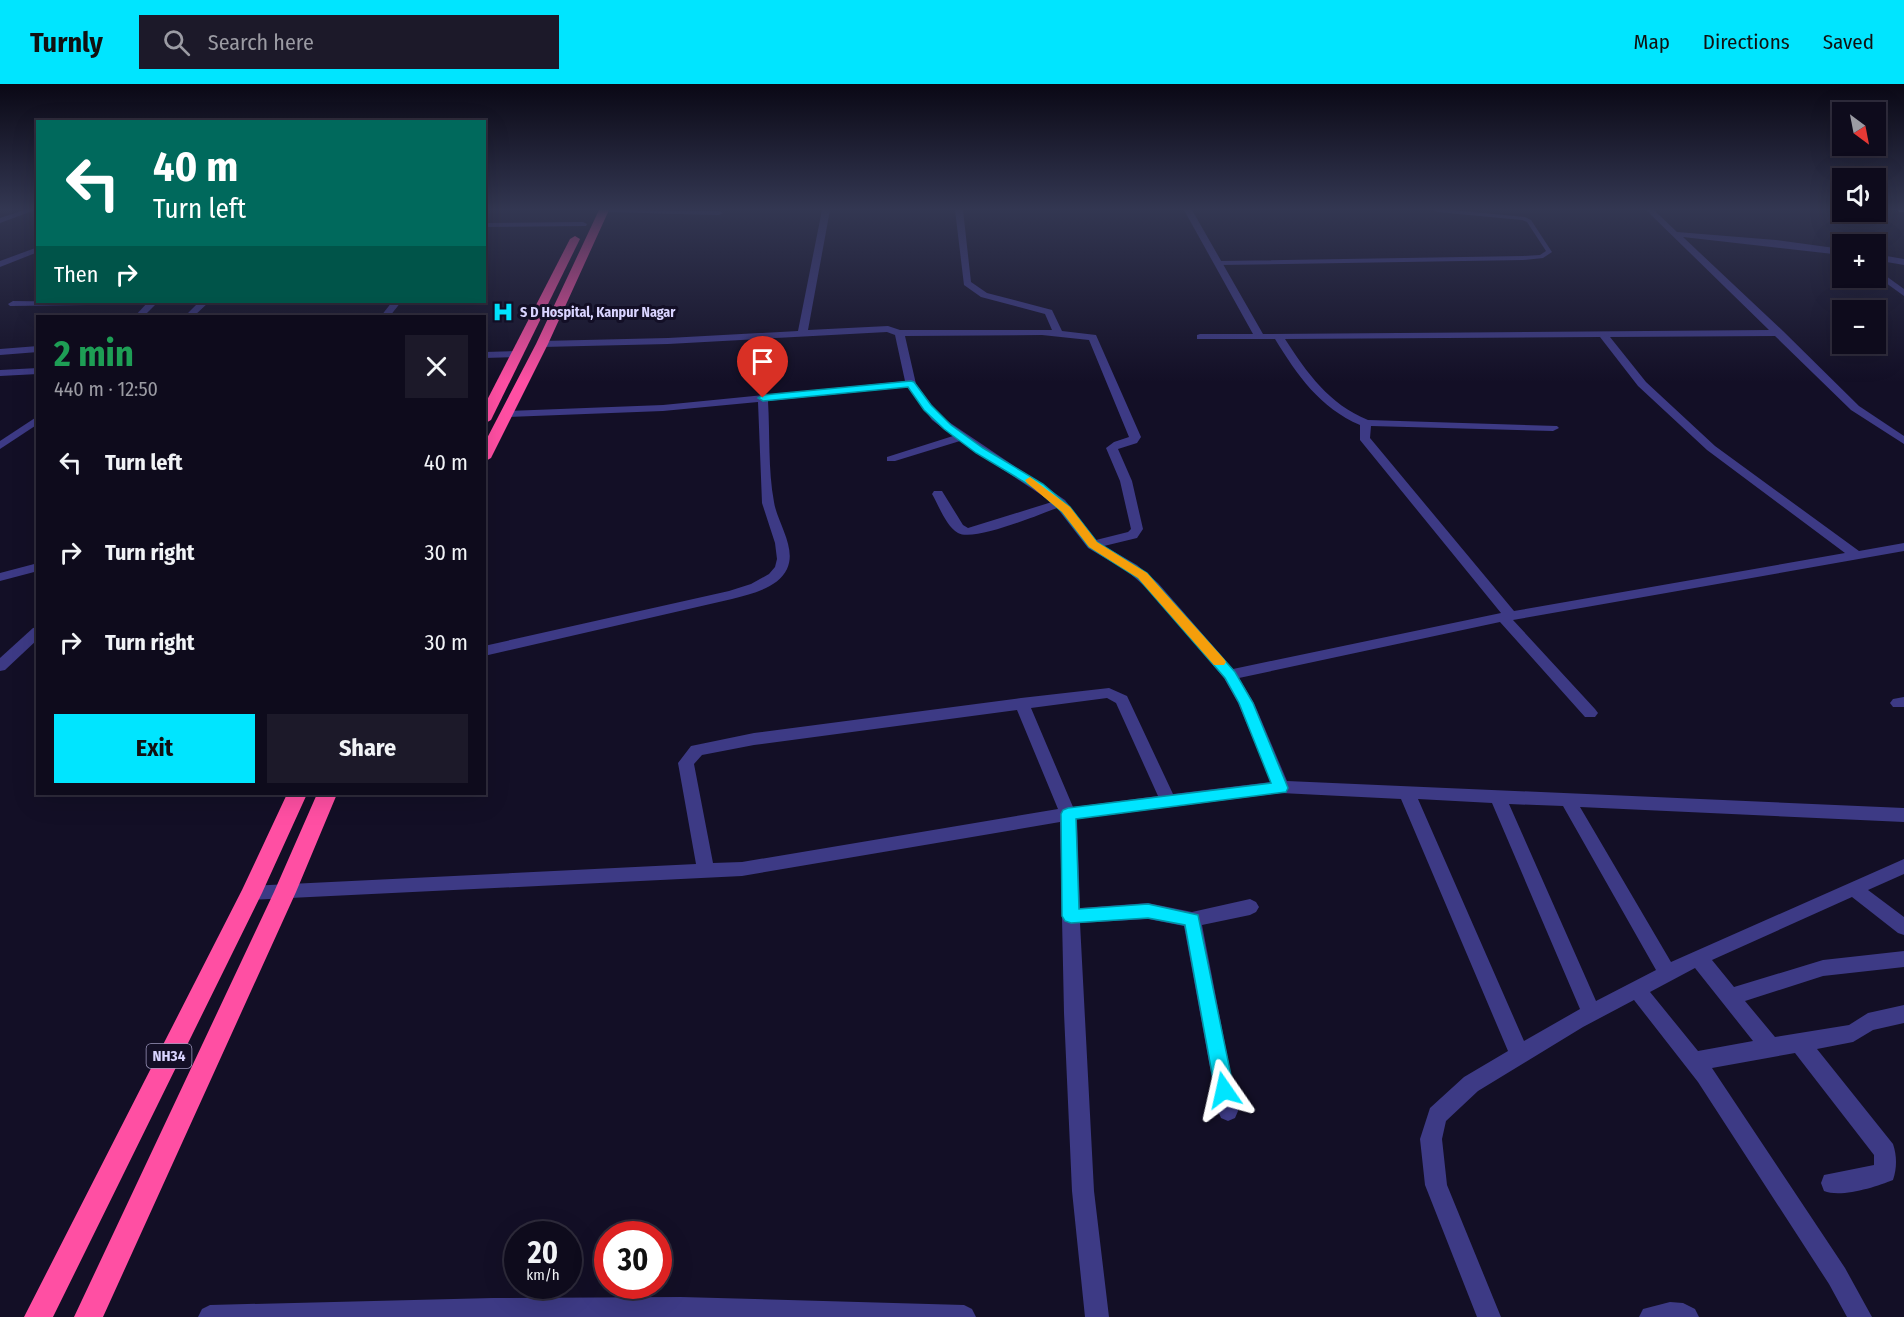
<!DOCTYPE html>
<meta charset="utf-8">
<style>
:root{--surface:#0e0b1c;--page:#1c1929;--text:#f1f3f6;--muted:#9b9ba3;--line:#2e2b3b;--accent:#00e5ff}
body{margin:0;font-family:"Fira Sans Condensed",sans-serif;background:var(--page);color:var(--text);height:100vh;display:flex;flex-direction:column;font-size:22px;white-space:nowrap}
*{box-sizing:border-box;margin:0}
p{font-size:20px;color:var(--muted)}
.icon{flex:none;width:33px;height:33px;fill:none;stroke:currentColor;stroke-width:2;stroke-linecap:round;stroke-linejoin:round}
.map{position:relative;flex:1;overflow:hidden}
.sheet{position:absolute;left:36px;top:231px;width:450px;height:480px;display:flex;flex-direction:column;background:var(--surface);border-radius:0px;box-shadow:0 6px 24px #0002,0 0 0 2px var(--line)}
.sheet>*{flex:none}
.top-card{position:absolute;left:36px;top:36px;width:450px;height:183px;border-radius:0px;box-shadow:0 6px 24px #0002,0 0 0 2px var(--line);background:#00695c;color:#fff;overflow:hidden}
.needle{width:39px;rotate:148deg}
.tools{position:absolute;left:1832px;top:18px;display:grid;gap:12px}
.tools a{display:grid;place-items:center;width:54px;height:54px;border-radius:0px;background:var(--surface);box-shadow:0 6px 24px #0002,0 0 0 2px var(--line);font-size:30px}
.speed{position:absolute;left:504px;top:1137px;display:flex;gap:12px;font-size:30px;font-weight:700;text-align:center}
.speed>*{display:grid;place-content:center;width:78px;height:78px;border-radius:50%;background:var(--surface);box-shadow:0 6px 24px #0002,0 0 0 2px var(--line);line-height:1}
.speed small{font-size:15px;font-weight:400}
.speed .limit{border:9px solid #d22;background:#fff;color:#111}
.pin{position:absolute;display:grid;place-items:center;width:51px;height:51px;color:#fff;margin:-62px -26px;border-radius:50% 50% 50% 0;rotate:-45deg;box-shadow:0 0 6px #0007}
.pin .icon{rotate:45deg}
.me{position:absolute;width:66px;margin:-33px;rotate:349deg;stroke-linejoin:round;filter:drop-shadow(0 0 4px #0008)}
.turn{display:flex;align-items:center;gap:21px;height:126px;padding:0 18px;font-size:27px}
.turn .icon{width:78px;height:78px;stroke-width:2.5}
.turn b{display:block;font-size:42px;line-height:51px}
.then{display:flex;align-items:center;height:57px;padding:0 18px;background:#0003;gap:12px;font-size:22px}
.round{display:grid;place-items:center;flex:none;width:63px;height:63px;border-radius:0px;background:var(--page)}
.summary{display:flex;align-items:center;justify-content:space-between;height:102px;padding:0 18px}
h1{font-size:36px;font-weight:700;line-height:45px;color:#1e9e55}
.primary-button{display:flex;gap:12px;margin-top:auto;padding:12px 18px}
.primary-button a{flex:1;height:69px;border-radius:0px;background:var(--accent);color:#111;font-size:24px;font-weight:700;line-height:69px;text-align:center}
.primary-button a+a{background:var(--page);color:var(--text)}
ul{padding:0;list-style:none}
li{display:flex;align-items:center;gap:18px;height:90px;padding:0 18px}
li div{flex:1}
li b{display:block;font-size:22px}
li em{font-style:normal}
header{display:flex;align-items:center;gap:36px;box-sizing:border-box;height:84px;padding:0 30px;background:var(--accent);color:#111}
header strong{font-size:28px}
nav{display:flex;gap:33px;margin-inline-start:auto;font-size:21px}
.search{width:420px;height:54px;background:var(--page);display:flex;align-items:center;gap:15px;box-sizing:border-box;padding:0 21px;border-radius:0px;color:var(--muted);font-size:22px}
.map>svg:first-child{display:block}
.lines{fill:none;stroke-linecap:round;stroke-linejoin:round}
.lane{fill:#3d3a85;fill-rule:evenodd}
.street{fill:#3d3a85;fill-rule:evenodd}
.secondary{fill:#6f6bff;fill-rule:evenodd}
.highway{fill:#ff4fa3;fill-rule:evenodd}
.route{fill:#00e5ff;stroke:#0095a6;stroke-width:1.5}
.slow{fill:#f59e0b}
.labels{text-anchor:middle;stroke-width:6;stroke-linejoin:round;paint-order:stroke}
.far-poi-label{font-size:14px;font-weight:bold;fill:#d9d4ff;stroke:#130f26;text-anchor:start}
.shield{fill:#130f26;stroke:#9e99be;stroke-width:1.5}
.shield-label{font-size:15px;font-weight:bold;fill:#d9d4ff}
</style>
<header>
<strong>Turnly</strong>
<div class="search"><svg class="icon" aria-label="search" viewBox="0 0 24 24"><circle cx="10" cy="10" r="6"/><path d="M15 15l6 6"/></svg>Search here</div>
<nav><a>Map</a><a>Directions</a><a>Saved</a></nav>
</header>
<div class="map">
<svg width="1904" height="1233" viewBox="0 0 1904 1233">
<rect width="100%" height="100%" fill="#130f26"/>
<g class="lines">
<polygon class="lane" points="1434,126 1452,126 1525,133 1531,136 1552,168 1543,174 1523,176 1219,181 1216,179 1219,177 1523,172 1540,171 1546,167 1527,138 1522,136 1437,128"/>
<g class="street">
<polygon points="24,126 35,126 0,139 0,134"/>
<polygon points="600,126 719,127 723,129 719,131 604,128"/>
<path d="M 822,126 L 830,126 L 808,246 L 888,242 L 900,246 L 1052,246 L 1045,230 L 981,213 L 964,201 L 955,126 L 963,126 L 971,198 L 987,209 L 1052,226 L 1062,247 L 1096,251 L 1141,353 L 1137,359 L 1118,365 L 1132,397 L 1143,445 L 1137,454 L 1104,462 L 1137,481 L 1158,499 L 1233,585 L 1501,529 L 1360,356 L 1360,341 C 1320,324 1297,291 1275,255 L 1197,255 L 1197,251 L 1200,250 L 1253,250 L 1184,126 L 1192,126 L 1263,250 L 1769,246 L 1646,126 L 1654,126 L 1677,148 L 1776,156 L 1842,165 L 1842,171 L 1683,153 L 1783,247 L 1859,322 L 1904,352 L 1904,360 L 1851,326 L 1775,252 L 1610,253 L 1646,298 L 1715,362 L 1859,467 L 1904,459 L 1904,467 L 1513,536 L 1595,625 L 1598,629 L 1595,633 L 1585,633 L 1500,538 L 1239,594 L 1254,619 L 1287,697 L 1904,724 L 1904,738 L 1580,723 L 1671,878 L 1904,775 L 1904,790 L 1868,806 L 1904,833 L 1904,851 L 1898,849 L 1852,813 L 1712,876 L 1734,903 L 1823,876 L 1904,867 L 1904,883 L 1823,892 L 1745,917 L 1775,953 L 1849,941 L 1868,929 L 1904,921 L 1904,939 L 1873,946 L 1853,958 L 1817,965 L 1893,1060 C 1897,1072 1897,1084 1893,1096 C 1876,1103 1841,1114 1824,1107 L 1821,1099 L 1824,1091 L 1874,1081 L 1874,1071 L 1795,969 L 1712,984 L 1845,1184 L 1872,1233 L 1847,1233 L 1829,1200 L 1698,998 L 1634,916 L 1583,943 L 1478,1007 L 1446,1037 L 1442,1055 L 1447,1101 L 1501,1233 L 1477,1233 L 1425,1101 L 1420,1055 L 1430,1024 L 1464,993 L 1508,967 L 1401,715 L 1281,709 L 1077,735 L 1080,824 L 1148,819 L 1192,828 L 1250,815 L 1256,818 L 1259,823 L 1256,828 L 1250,831 L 1202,841 L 1238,1027 L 1235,1034 L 1228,1037 L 1221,1034 L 1218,1027 L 1184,842 L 1148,835 L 1080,839 L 1094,1107 L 1109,1233 L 1085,1233 L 1072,1107 L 1064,929 L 1060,738 L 742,792 L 251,816 L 245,814 L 242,809 L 245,804 L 251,802 L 696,780 L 678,679 L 691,662 L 754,649 L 1021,614 L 1109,604 L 1127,612 L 1173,710 L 1271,698 L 1238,619 L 1224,594 L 1148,505 L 1127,487 L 1088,464 L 1057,424 C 1038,431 974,458 958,449 C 946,442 939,422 932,410 L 934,407 L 942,407 L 963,441 L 968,444 L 1052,418 L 960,357 L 895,377 L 887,377 L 887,373 L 953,352 L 932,336 L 908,303 L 768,317 C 770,350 768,386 774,418 C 777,438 797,464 787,485 C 778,504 751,510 732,515 L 484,572 L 484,562 L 729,507 L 751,500 L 769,490 L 775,483 L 777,475 L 775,459 L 762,419 L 758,318 L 663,327 L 505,333 L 500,330 L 505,327 L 663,321 L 905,297 L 895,251 L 887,248 L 668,260 L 542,263 L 537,260 L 542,257 L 668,254 L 798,247 ZM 1042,251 L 1089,256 L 1129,353 L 1114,358 L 1106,364 L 1120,397 L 1131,445 L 1128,448 L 1096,456 L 1065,416 L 940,332 L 916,300 L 905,252 ZM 1600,253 L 1638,302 L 1707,366 L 1845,469 L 1514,527 L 1370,354 L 1371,342 L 1553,347 L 1559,344 L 1557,342 L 1368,336 C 1329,320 1307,289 1285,255 ZM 1107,614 L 1116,619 L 1158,712 L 1073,723 L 1031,624 ZM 1017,626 L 1058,725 L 742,778 L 713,779 L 694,680 L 702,671 L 754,661 ZM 1418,715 L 1492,719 L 1580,925 L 1524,957 ZM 1509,720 L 1563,722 L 1656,886 L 1596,917 ZM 1695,884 L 1753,957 L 1698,967 L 1650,908 Z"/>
<polygon points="583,138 587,140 586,142 484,143 484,139"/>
<polygon points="38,163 38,168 0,183 0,177"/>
<polygon points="1875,170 1904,175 1904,181 1875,176"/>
<polygon points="1875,184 1904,205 1904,212 1875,191"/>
<polygon points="13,217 92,218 87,221 10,222 8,220"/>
<polygon points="148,218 158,218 144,232 135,232"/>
<polygon points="199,218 209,218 194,232 185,232"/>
<polygon points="392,218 401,218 390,232 381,232"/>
<polygon points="38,262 38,268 0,271 0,265"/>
<polygon points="484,268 518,267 523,270 518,273 484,274"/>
<polygon points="38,284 38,290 0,292 0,286"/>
<polygon points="38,332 38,340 0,365 0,357"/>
<polygon points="38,479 38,487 0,497 0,489"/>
<polygon points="38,543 38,555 5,586 0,587 0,574 33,544"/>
<polygon points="1904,613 1904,623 1893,623 1890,619 1893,615"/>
<polygon points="681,1213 964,1221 972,1225 976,1233 198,1233 202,1225 210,1221 493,1214"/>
<polygon points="1670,1218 1683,1219 1695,1225 1699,1233 1639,1233 1643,1225"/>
</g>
<polygon class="secondary" points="1898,126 1904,126 1904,128 1899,128"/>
<g class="highway">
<polygon points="599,126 609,126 548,260 491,374 484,378 484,360 536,260"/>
<polygon points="575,152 580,155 491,336 484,340 484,322 570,155"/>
<polygon points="287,710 307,710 262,809 53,1233 24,1233 242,806"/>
<polygon points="317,710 337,710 296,808 103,1233 74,1233 274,808"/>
</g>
</g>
<linearGradient id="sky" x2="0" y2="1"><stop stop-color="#0a0815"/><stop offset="0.42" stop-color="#333752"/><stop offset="1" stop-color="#333752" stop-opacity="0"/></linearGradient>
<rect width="1904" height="298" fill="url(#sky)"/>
<polygon class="route" points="911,297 914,298 931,321 951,341 983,364 1043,400 1070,423 1097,458 1147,489 1235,588 1253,619 1288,704 1286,708 1076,735 1079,825 1148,820 1198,831 1234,1006 1231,1013 1224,1015 1218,1013 1215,1006 1185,841 1148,834 1071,839 1065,837 1062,832 1061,730 1063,726 1068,724 1271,699 1239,619 1225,594 1138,494 1089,463 1062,428 1036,405 976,369 944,345 924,326 908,303 763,317 758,314 763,311"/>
<polygon class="slow" points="1030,393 1070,423 1097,458 1147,489 1224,575 1226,578 1224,581 1214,581 1138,494 1089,463 1062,428 1027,399 1025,396"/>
<defs>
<symbol id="hospital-bare" viewBox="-9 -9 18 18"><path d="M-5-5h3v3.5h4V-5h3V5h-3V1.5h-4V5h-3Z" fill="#00e5ff" stroke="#130f26" stroke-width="2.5" paint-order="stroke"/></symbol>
</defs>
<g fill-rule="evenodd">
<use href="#hospital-bare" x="488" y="213" width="30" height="30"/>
</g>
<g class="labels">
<g class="far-poi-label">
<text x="520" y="233">S D Hospital, Kanpur Nagar</text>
</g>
<rect class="shield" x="146.5" y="960" width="45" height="24" rx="4.5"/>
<g class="shield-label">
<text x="169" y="977">NH34</text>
</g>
</g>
</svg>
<div class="tools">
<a><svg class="needle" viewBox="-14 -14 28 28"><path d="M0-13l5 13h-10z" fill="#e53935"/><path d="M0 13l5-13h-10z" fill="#9b9ba3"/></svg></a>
<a><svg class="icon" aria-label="sound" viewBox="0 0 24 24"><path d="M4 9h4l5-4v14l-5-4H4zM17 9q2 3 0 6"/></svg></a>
<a>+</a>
<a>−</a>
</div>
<div class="speed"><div>20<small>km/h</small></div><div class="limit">30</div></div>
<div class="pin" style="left:763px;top:314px;background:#d93025"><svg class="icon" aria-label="arrive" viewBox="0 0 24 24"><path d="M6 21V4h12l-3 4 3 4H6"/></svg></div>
<svg class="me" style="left:1224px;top:1006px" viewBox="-20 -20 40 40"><path d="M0-17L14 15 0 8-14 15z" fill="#00e5ff" stroke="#fff" stroke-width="4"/></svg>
<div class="top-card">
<div class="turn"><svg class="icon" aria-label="left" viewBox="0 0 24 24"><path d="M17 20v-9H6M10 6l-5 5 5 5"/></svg><div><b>40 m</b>Turn left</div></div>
<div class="then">Then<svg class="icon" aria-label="right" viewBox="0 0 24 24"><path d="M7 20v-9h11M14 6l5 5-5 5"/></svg></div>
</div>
<section class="sheet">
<div class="summary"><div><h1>2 min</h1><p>440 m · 12:50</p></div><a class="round"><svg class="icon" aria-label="close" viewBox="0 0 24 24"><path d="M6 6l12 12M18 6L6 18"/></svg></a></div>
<ul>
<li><svg class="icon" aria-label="left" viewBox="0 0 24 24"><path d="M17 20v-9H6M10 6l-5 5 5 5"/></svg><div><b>Turn left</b></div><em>40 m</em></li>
<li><svg class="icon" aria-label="right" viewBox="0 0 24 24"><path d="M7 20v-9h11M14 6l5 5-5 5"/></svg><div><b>Turn right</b></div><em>30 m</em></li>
<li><svg class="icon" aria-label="right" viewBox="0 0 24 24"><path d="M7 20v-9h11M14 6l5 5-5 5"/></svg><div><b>Turn right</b></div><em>30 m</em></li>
</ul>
<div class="primary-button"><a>Exit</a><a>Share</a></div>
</section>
</div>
